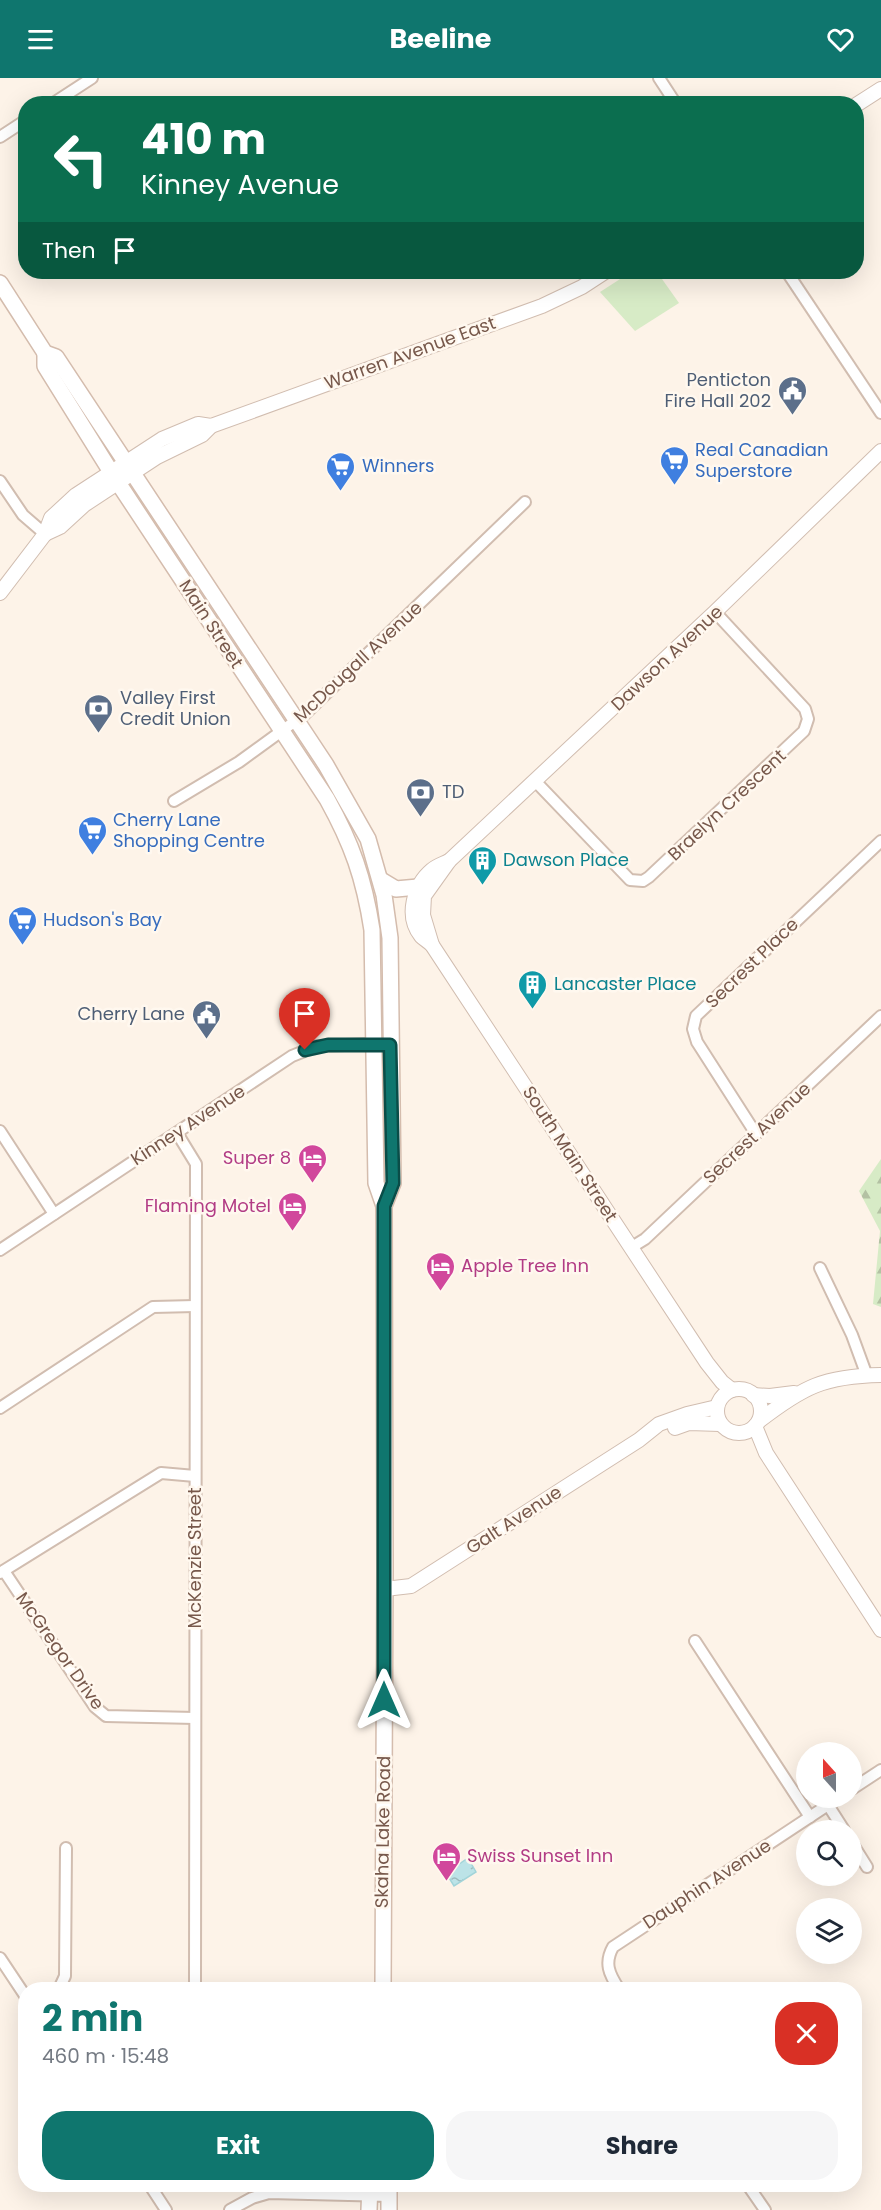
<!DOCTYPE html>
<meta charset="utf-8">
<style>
:root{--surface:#fff;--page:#f6f6f7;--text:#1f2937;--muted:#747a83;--accent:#0f766e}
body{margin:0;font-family:Poppins,sans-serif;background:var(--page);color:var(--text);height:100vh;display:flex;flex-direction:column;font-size:22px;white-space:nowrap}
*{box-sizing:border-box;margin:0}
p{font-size:20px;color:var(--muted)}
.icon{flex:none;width:33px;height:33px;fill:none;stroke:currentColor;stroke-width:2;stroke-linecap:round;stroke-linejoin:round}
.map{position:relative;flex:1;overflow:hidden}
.side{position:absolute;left:18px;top:1904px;width:844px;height:210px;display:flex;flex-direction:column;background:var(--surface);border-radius:24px;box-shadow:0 6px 24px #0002}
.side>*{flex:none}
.top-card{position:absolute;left:18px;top:18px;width:846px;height:183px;border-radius:24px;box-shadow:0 6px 24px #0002;background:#0b6e4f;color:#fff;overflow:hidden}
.needle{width:39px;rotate:339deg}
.controls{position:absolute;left:796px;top:1664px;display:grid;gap:12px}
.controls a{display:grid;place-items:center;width:66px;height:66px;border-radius:50%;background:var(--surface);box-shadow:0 6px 24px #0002;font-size:30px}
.pin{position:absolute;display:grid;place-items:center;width:51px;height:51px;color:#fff;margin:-62px -26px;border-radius:50% 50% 50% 0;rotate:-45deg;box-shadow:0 0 6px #0007}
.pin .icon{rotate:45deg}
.me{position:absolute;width:66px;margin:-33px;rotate:0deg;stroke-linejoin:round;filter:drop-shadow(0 0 4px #0008)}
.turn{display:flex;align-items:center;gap:21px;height:126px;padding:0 24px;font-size:27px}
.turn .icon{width:78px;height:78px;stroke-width:2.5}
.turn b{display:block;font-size:42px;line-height:51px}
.then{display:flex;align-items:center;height:57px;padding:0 24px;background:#0003;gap:12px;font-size:22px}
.round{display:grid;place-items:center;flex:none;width:63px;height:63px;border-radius:24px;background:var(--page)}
.headline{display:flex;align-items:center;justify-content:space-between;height:102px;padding:0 24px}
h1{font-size:36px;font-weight:700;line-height:45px;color:var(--accent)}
.primary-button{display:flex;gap:12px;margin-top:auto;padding:12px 24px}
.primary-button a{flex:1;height:69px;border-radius:24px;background:var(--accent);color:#fff;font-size:24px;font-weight:700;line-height:69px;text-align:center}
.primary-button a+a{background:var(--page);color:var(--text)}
header{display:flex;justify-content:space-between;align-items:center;height:78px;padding:0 24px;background:var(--accent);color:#fff;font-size:27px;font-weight:700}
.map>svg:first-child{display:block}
.forest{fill:url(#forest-firs)}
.garden{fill:#d7ebc6}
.water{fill:url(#water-ripples);stroke:#a2d4d9;stroke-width:1.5}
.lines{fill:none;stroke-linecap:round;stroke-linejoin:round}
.minor-casing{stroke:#d1bdb0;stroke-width:14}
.tertiary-casing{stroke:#d1bdb0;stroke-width:16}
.secondary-casing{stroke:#d4bcad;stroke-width:18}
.minor{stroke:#fff;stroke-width:10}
.tertiary{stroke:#fff;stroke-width:14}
.secondary{stroke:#fff;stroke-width:15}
.route-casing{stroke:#0a4d48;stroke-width:15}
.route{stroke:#0f766e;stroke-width:10}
.labels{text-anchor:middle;stroke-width:5;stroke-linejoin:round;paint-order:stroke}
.street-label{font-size:18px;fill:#77584b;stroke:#fff8ef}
.service-label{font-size:18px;fill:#4e5e75;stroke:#fff8ef;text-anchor:end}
.shop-label{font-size:18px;fill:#366cbe;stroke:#fff8ef;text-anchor:start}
.culture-label{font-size:18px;fill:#0d838f;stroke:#fff8ef;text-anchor:start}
.hotel-label{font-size:18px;fill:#b23c85;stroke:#fff8ef;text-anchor:end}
</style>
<header><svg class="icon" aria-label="menu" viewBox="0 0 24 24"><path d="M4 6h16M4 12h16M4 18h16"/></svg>Beeline<svg class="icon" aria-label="heart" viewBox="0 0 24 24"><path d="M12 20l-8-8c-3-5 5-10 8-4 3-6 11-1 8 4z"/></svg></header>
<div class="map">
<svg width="881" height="2132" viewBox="0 0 881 2132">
<defs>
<pattern id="forest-firs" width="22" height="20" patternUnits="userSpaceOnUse" patternTransform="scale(1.5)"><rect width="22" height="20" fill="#d7ebc6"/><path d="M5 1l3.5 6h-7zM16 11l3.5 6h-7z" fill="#b3c1a3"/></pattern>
<pattern id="water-ripples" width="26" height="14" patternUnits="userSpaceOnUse" patternTransform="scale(1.5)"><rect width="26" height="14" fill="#bce3e7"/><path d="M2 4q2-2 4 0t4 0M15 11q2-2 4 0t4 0" fill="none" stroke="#9ebbbd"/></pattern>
</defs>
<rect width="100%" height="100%" fill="#fdf3e8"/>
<polygon class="forest" points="881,1081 881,1229 873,1226 880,1153 859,1113"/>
<polygon class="garden" points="631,194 657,194 679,225 635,253 600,214"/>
<polygon class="water" points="468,1780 476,1794 454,1808 446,1795"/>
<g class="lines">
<defs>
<g id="minor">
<polyline points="659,0 676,26"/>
<polyline points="52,26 92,0"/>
<polyline points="0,59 26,42"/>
<polyline points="787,194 881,335"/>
<polyline points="0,403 23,437 45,456"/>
<polyline points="536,704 630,802 643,803 649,799 804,653 808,641 805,631 715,534"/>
<polyline points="174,723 239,684 305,636 525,424"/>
<polyline points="0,1053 54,1136"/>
<polyline points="177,1055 196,1086 195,1911"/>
<polyline points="756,1056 697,964 693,951 696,938 881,763"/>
<polyline points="632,1169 645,1161 881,938"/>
<polyline points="0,1172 292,978 317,968 373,966"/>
<polyline points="820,1190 852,1257 867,1298"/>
<polyline points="0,1330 153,1229 195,1228"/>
<polyline points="4,1493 95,1629 106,1638 195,1640"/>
<polyline points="0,1495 161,1395 195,1398"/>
<polyline points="695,1563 810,1739"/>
<polyline points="852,1711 881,1692"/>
<polyline points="828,1727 844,1752"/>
<polyline points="852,1765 867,1789"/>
<polyline points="0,1880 26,1919"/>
<polyline points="59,1911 65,1898 66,1770"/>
<path d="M 619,1911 C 609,1896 604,1885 613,1869 L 840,1719"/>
<polyline points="149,2106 166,2132"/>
<polyline points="747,2106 765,2132"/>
<polyline points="230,2132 252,2120 269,2115 389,2118"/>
</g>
<g id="tertiary">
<polyline points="856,27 881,11"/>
<polyline points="45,456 60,449 84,427 157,379 202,357 211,348"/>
<polyline points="0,515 45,456 51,440 76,417 162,361 198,346 211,348 542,228 582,209 605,194"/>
<path d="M 449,783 C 443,786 436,788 432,792 C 414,807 405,838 421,858 C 424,861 429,864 432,867 L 707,1285 L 722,1304 L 732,1312"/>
<polyline points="432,867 423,837 424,818 449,783 715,534 881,373"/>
<circle cx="739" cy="1333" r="22"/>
<polyline points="753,1317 770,1318 794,1315"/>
<path d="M 759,1343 C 803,1309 824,1298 881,1297"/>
<polyline points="755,1348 766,1375 881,1552"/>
<polyline points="675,1350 689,1345 720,1346"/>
<polyline points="385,1511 411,1508 639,1362 659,1346 687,1336 717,1329"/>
</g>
<g id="secondary">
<polyline points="0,205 45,275 56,279 326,687 368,761 384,817 390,860 393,1105 384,1128"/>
<path d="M 45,275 L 45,288 L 111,394 L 327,721 C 352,766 364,800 372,852 L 376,1105 L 384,1128 L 385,1492 L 383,1911"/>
<polyline points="381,802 396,811 418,809"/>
<polyline points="369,2132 370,2106"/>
<polyline points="389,2132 389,2106"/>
</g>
</defs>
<use href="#minor" class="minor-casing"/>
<use href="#tertiary" class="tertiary-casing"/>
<use href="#secondary" class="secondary-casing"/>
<use href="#minor" class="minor"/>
<use href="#tertiary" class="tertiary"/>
<use href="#secondary" class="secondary"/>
</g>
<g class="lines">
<defs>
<polyline id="route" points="305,972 328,967 390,967 393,1105 384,1128 384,1622"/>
</defs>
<use href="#route" class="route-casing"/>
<use href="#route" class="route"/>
</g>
<defs>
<symbol id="civic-pin" viewBox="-11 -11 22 30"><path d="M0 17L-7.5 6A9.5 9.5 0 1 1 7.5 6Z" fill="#5c6f8a" stroke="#fff8ef"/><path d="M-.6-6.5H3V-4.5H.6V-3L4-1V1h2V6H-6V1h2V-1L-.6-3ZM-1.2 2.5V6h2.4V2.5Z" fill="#fff"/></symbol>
<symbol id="supermarket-pin" viewBox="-11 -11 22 30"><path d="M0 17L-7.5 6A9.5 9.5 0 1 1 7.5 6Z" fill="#3f7fe0" stroke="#fff8ef"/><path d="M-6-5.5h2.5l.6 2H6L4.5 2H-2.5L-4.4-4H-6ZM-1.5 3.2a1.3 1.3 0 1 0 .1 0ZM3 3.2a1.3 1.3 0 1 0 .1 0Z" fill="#fff"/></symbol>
<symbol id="bank-pin" viewBox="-11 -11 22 30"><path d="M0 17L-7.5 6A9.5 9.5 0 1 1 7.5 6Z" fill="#5c6f8a" stroke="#fff8ef"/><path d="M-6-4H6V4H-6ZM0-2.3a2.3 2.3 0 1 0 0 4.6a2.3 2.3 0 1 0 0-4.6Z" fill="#fff"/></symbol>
<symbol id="building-pin" viewBox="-11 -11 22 30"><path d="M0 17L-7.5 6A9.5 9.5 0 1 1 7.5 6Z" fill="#0f9aa8" stroke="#fff8ef"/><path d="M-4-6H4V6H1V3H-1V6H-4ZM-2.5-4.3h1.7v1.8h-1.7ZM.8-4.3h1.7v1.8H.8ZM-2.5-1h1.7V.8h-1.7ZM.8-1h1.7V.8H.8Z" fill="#fff"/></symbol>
<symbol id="hotel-pin" viewBox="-11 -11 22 30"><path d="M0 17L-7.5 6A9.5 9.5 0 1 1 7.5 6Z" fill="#d1479c" stroke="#fff8ef"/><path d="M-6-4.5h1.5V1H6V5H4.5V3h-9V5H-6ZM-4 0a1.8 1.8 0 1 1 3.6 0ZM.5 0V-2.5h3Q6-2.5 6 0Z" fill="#fff"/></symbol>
</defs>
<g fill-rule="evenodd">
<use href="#civic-pin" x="776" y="296" width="33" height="45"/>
<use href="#supermarket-pin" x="658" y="366" width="33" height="45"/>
<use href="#supermarket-pin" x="324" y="372" width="33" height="45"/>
<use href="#bank-pin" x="82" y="614" width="33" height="45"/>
<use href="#bank-pin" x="404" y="698" width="33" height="45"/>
<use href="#supermarket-pin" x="76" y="736" width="33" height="45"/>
<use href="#building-pin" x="466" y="766" width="33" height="45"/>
<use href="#supermarket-pin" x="6" y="826" width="33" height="45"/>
<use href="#building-pin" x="516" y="890" width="33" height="45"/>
<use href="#civic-pin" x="190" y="920" width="33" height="45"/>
<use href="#hotel-pin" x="296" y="1064" width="33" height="45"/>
<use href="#hotel-pin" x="276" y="1112" width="33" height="45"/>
<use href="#hotel-pin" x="424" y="1172" width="33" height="45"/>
<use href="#hotel-pin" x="430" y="1762" width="33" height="45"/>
</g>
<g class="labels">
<g class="street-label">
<text transform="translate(410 275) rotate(-20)" y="6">Warren Avenue East</text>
<text transform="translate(211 546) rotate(57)" y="6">Main Street</text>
<text transform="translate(667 580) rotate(-43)" y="6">Dawson Avenue</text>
<text transform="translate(358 584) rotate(-43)" y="6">McDougall Avenue</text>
<text transform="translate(727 727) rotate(-43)" y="6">Braelyn Crescent</text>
<text transform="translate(752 885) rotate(-44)" y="6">Secrest Place</text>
<text transform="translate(188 1047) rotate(-33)" y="6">Kinney Avenue</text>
<text transform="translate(757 1055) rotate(-43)" y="6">Secrest Avenue</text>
<text transform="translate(570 1076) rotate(57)" y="6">South Main Street</text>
<text transform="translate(514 1442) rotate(-33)" y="6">Galt Avenue</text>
<text transform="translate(195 1480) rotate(-90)" y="6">McKenzie Street</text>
<text transform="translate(60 1573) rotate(55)" y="6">McGregor Drive</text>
<text transform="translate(383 1754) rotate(-89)" y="6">Skaha Lake Road</text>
<text transform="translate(707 1806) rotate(-33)" y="6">Dauphin Avenue</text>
</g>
<g class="service-label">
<text x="771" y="308">Penticton<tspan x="771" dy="21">Fire Hall 202</tspan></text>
<text x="120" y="626" text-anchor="start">Valley First<tspan x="120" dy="21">Credit Union</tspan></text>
<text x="442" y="720" text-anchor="start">TD</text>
<text x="185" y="942">Cherry Lane</text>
</g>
<g class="shop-label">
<text x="695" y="378">Real Canadian<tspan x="695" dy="21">Superstore</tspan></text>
<text x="362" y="394">Winners</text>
<text x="113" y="748">Cherry Lane<tspan x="113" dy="21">Shopping Centre</tspan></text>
<text x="43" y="848">Hudson's Bay</text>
</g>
<g class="culture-label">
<text x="503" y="788">Dawson Place</text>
<text x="554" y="912">Lancaster Place</text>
</g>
<g class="hotel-label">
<text x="291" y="1086">Super 8</text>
<text x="271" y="1134">Flaming Motel</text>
<text x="461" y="1194" text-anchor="start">Apple Tree Inn</text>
<text x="467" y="1784" text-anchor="start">Swiss Sunset Inn</text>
</g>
</g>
</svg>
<div class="controls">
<a><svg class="needle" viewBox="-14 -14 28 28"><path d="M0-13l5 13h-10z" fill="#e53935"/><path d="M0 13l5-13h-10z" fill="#747a83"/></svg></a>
<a><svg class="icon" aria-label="search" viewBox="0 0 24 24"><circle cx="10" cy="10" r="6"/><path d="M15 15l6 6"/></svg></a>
<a><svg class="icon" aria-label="layers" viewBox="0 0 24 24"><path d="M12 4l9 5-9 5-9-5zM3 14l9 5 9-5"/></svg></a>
</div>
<div class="pin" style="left:305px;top:972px;background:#d93025"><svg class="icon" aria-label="arrive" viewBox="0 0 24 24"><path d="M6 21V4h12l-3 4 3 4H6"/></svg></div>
<svg class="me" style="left:384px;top:1622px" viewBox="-20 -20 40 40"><path d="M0-17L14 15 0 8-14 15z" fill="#0f766e" stroke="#fff" stroke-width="4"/></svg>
<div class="top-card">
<div class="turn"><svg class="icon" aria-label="left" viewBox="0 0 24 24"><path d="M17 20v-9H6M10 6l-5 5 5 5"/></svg><div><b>410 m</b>Kinney Avenue</div></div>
<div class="then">Then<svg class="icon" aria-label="arrive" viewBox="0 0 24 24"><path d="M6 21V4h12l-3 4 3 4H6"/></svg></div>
</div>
<section class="side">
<div class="headline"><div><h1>2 min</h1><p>460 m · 15:48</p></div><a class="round" style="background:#d93025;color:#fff"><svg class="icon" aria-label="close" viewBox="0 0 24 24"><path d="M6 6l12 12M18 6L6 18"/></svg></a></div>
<div class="primary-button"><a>Exit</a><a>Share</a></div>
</section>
</div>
